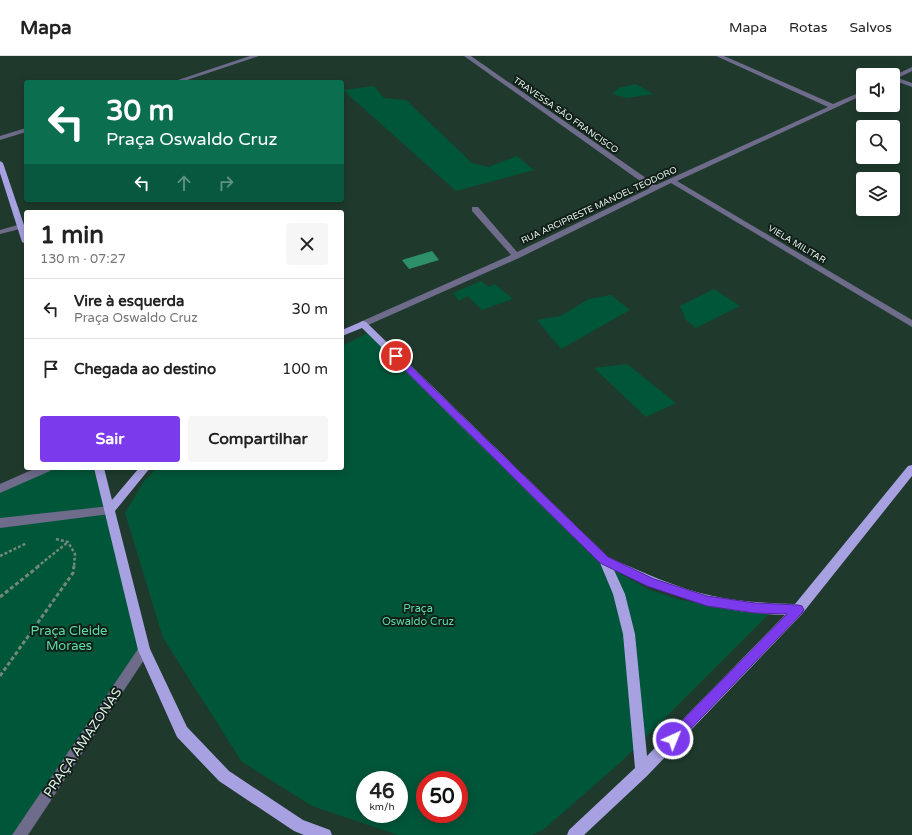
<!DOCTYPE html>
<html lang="pt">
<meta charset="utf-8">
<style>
:root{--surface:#fff;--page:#f6f6f6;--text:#222;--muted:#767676;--line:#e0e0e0;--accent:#7c3aed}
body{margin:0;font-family:"Varela Round",sans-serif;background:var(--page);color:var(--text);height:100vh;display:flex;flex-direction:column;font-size:15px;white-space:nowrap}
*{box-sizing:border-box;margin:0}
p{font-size:13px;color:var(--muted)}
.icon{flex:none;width:22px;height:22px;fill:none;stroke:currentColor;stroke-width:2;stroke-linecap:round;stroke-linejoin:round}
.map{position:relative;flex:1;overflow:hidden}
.details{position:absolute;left:24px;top:154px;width:320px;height:260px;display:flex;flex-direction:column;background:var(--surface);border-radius:4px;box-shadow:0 2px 10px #0003}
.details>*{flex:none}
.guide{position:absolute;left:24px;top:24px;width:320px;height:122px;border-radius:4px;box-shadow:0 2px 10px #0003;background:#0b6e4f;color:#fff;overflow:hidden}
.buttons{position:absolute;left:856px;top:12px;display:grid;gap:8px}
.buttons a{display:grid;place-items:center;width:44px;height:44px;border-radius:4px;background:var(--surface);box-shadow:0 2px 10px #0003;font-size:20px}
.speed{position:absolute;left:356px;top:715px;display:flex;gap:8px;font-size:20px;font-weight:700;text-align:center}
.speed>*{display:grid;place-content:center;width:52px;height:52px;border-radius:50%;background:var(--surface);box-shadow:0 2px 10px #0003;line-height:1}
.speed small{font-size:10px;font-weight:400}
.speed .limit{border:6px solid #d22;background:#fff;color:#111}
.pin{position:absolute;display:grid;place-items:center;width:34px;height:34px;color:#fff;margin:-17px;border:2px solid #fff;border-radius:50%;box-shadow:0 1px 4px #0007}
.me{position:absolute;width:44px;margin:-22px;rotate:44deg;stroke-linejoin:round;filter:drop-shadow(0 0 3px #0008)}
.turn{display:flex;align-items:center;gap:14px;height:84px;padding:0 16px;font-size:18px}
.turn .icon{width:52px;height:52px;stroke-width:2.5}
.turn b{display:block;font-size:28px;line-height:34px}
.lanes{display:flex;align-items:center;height:38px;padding:0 16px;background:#0003;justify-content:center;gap:20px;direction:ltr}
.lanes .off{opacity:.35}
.round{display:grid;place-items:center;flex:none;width:42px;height:42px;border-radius:4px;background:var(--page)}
.headline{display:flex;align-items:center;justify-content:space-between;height:68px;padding:0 16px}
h1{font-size:24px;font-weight:800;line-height:30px}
.primary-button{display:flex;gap:8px;margin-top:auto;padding:8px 16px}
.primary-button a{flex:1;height:46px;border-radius:4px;background:var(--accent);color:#fff;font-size:16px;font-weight:800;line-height:46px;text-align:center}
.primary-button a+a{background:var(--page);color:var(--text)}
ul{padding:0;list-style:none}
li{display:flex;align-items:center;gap:12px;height:60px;padding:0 16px;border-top:1px solid var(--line)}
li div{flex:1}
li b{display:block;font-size:15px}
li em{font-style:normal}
header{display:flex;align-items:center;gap:24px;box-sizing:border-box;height:56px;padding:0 20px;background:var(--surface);border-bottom:1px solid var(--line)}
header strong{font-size:19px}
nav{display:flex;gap:22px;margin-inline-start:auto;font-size:14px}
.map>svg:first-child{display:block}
.green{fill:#005639;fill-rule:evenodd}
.water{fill:#2d9068}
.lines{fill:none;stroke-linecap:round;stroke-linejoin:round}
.path-far1{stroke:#71887c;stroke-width:2.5;stroke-dasharray:3 2;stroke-linecap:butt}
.path{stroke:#71887c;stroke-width:3;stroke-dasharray:4 2.5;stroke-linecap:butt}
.minor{fill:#6e6b8b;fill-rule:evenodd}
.major{fill:#a7a1e2;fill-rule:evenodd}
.route{fill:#7c3aed;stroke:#51269a}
.labels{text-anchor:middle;stroke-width:4;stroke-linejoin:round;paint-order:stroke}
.far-street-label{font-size:9px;fill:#e3f4eb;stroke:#121e18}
.park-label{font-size:11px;fill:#5bdca5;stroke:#121e18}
.near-park-label{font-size:13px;fill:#5bdca5;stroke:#121e18}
.near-street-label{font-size:13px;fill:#e3f4eb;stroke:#121e18}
</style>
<header>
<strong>Mapa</strong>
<nav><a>Mapa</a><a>Rotas</a><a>Salvos</a></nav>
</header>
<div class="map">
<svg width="912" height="779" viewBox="0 0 912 779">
<rect width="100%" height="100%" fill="#1f3a2d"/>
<g class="green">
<polygon points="636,28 653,38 628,42 612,38 619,32"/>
<polygon points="374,30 384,42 406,44 472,107 488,111 517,100 534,114 456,135 343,34"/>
<polygon points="481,225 489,231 495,228 513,243 482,254 468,240 459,245 453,237"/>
<polygon points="714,233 740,250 696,272 686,264 680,250"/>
<polygon points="611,239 630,254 561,293 537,264 560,260 589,243"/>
<path d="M 370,276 L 601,507 L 650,534 L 681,544 L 742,555 L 771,556 L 622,705 L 543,774 L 532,779 L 398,779 L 312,750 L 242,706 L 163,582 L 125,457 L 144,425 L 157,412 L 342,412 L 342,290 ZM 365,724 L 399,724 L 399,758 L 365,758 ZM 425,724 L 459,724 L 459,758 L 425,758 Z"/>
<polygon points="627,308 676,347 646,361 594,312"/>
<polygon points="44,412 93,412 110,454 144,594 19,779 0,779 0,433"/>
</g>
<polygon class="water" points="432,195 439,204 409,213 402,204"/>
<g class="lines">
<g class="path-far1">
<polyline points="56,483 68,486 75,498 74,511"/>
<polyline points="0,500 27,487"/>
<polyline points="37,511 68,486"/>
</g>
<g class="path">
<polyline points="0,541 39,510"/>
<polyline points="0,620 73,517 74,510"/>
</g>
<g class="minor">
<polygon points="250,0 259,0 181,26 172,26"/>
<polygon points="464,0 471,0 656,129 828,51 716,0 724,0 833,48 863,35 863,39 677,125 912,264 912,271 671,127 519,202 366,270 360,270 359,268 360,266 511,199 472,155 472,151 478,151 517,196 650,132"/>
<polygon points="912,11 912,15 898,22 912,27 912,31 893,24 893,20"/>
<polygon points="26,72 26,76 0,84 0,80"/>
<polygon points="21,168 25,170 24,172 0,178 0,174"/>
<polygon points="36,412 51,412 50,415 0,437 0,428"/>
<polygon points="110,450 114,451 115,454 114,457 110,458 0,472 0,462"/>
<polygon points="144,588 148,590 150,594 148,598 28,779 12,779 140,590"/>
</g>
<g class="major">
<polygon points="0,105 3,107 26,175 26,188 22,186 0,117"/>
<path d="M 363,265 L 366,266 L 608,501 C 642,516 676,532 713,540 C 740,546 768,547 795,548 L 908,410 L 912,409 L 912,420 L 802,558 L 647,720 L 584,779 L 567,779 L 569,774 L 635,712 L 623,578 L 613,538 L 600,507 L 362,272 L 342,280 L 342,274 ZM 614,514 C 673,541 720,557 785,559 L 647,700 L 635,578 L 625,538 Z"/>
<polygon points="94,412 104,412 112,444 139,412 150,412 115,455 150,593 187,671 229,715 303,764 330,774 332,779 304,779 294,775 219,725 177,681 138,594"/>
</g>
</g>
<polygon class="route" points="396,297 398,298 608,501 654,523 707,540 755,547 798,549 802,550 804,554 802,557 677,687 673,689 669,687 667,683 669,678 787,558 755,557 707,550 647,530 600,507 393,302 391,300"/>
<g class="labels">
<g class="far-street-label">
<text transform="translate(566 59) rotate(35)" y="3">TRAVESSA SÃO FRANCISCO</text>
<text transform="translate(599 149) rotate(-25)" y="3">RUA ARCIPRESTE MANOEL TEODORO</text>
<text transform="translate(797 188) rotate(31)" y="3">VIELA MILITAR</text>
</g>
<g class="park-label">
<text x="418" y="556">Praça<tspan x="418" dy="13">Oswaldo Cruz</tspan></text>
</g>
<g class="near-park-label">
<text x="69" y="579">Praça Cleide<tspan x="69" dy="15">Moraes</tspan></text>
</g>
<g class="near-street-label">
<text transform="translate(82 686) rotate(-56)" y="5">PRAÇA AMAZONAS</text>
</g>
</g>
</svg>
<div class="buttons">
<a><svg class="icon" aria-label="sound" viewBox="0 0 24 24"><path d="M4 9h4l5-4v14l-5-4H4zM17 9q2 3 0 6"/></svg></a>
<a><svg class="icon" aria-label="search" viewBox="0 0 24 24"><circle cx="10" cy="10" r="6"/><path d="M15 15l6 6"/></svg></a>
<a><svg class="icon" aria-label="layers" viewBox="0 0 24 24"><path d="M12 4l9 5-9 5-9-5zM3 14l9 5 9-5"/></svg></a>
</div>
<div class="speed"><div>46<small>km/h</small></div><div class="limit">50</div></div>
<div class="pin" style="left:396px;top:300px;background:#d93025"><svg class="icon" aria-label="arrive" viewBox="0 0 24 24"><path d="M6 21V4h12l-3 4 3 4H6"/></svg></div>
<svg class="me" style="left:673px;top:683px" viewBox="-20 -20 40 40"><circle r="17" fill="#7c3aed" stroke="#fff" stroke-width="3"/><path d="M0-11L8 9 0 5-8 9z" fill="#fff"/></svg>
<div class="guide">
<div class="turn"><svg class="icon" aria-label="left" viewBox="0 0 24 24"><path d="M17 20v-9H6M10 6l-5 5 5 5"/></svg><div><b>30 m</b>Praça Oswaldo Cruz</div></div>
<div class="lanes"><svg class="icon" aria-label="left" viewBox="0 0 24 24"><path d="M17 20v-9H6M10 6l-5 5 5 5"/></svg><svg class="icon off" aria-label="ahead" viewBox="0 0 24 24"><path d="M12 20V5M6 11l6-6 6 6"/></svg><svg class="icon off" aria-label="right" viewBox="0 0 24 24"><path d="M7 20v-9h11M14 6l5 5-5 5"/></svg></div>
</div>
<section class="details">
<div class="headline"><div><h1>1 min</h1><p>130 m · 07:27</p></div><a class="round"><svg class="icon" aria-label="close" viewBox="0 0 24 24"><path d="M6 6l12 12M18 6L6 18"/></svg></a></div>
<ul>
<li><svg class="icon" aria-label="left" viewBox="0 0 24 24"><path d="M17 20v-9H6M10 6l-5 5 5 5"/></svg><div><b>Vire à esquerda</b><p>Praça Oswaldo Cruz</p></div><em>30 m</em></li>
<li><svg class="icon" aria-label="arrive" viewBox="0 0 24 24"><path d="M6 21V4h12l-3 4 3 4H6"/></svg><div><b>Chegada ao destino</b></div><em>100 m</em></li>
</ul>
<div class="primary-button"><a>Sair</a><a>Compartilhar</a></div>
</section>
</div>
